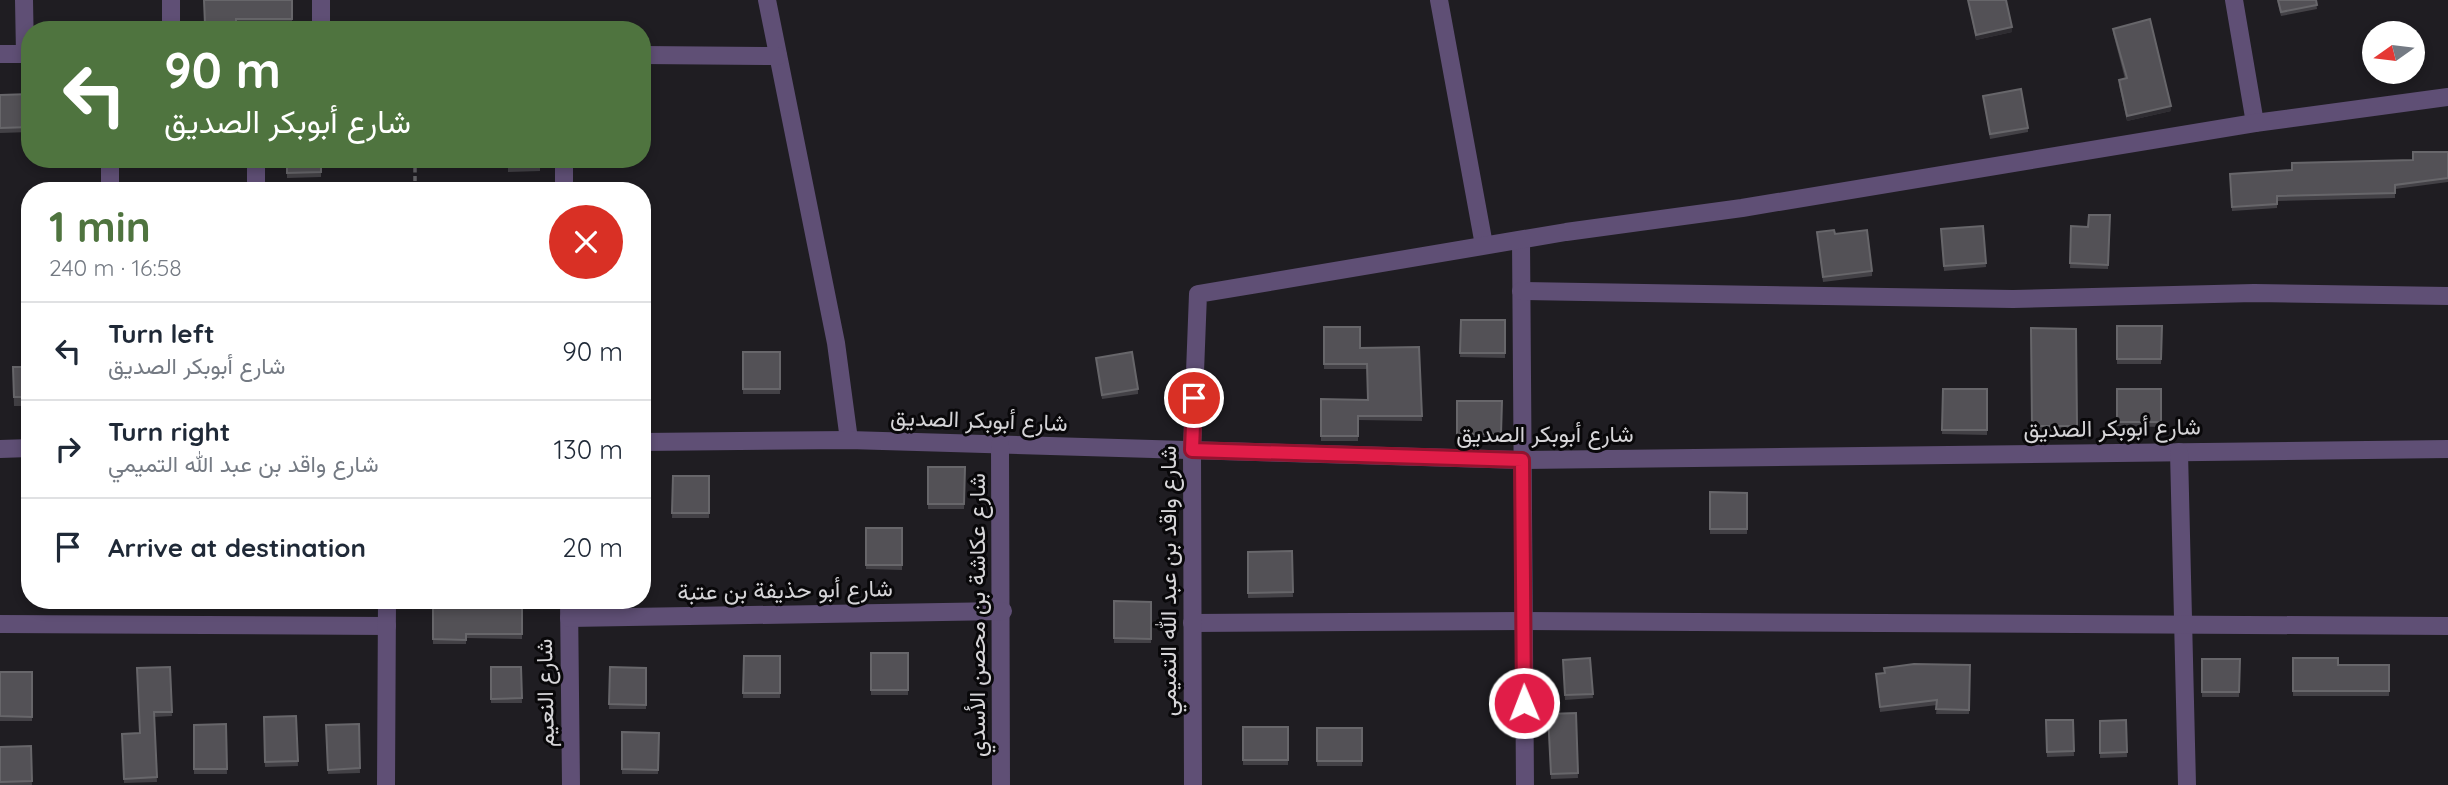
<!DOCTYPE html>
<meta charset="utf-8">
<style>
:root{--surface:#fff;--page:#f2f2f3;--text:#1f2937;--muted:#747a83;--line:#e0e1e3;--accent:#4f743f}
body{margin:0;font-family:Quicksand,Vazirmatn,sans-serif;background:var(--page);color:var(--text);height:100vh;display:flex;flex-direction:column;font-size:26px;white-space:nowrap}
*{box-sizing:border-box;margin:0}
p{font-size:23px;color:var(--muted)}
.icon{flex:none;width:38px;height:38px;fill:none;stroke:currentColor;stroke-width:2;stroke-linecap:round;stroke-linejoin:round}
.map{position:relative;flex:1;overflow:hidden}
.side{position:absolute;left:21px;top:182px;width:630px;height:427px;display:flex;flex-direction:column;background:var(--surface);border-radius:28px;box-shadow:0 4px 10px #0003}
.side>*{flex:none}
.guide{position:absolute;left:21px;top:21px;width:630px;height:147px;border-radius:28px;box-shadow:0 4px 10px #0003;background:#4f743f;color:#fff;overflow:hidden}
.needle{width:46px;rotate:256deg}
.controls{position:absolute;left:2362px;top:21px;display:grid;gap:14px}
.controls a{display:grid;place-items:center;width:63px;height:63px;border-radius:50%;background:var(--surface);box-shadow:0 4px 10px #0003;font-size:35px}
.pin{position:absolute;display:grid;place-items:center;width:60px;height:60px;color:#fff;margin:-30px;border:4px solid #fff;border-radius:50%;box-shadow:0 2px 7px #0007}
.me{position:absolute;width:77px;margin:-38px;rotate:359deg;stroke-linejoin:round;filter:drop-shadow(0 0 5px #0008)}
.turn{display:flex;align-items:center;gap:24px;height:147px;padding:0 28px;font-size:32px}
.turn .icon{width:91px;height:91px;stroke-width:2.5}
.turn b{display:block;font-size:49px;line-height:60px}
.round{display:grid;place-items:center;flex:none;width:74px;height:74px;border-radius:37px;background:var(--page)}
.summary{display:flex;align-items:center;justify-content:space-between;height:119px;padding:0 28px}
h1{font-size:42px;font-weight:700;line-height:52px;color:var(--accent)}
ul{padding:0;list-style:none}
li{display:flex;align-items:center;gap:21px;height:98px;padding:0 28px;border-top:2px solid var(--line)}
li div{flex:1}
li b{display:block;font-size:26px}
li em{font-style:normal}
.map>svg:first-child{display:block}
.lines{fill:none;stroke-linecap:round;stroke-linejoin:round}
.path{stroke:#636266;stroke-width:3.5;stroke-dasharray:5 3.5;stroke-linecap:butt}
.minor{stroke:#5f4f75;stroke-width:18}
.wall{fill:#434146}
.shaded-wall{fill:#2e2c31}
.building{fill:#535156;stroke:#67666a;stroke-width:2}
.route-casing{stroke:#92132f;stroke-width:18}
.route{stroke:#e11d48;stroke-width:12}
.labels{text-anchor:middle;stroke-width:6;stroke-linejoin:round;paint-order:stroke}
.street-label{font-size:23px;fill:#d6d5d8;stroke:#09080a}
</style>
<div class="map">
<svg width="2448" height="785" viewBox="0 0 2448 785">
<rect width="100%" height="100%" fill="#1f1d22"/>
<g class="lines">
<polyline class="path" points="415,159 415,191"/>
<g class="minor">
<polyline points="24,0 25,54"/>
<polyline points="171,0 171,30"/>
<polyline points="321,0 321,30"/>
<polyline points="767,0 836,343 849,440"/>
<polyline points="1439,0 1484,245"/>
<polyline points="2234,0 2255,123"/>
<polyline points="0,54 30,54"/>
<polyline points="642,55 778,56"/>
<polyline points="110,159 110,191"/>
<polyline points="256,159 256,191"/>
<polyline points="564,159 564,191"/>
<polyline points="1521,240 1525,785"/>
<polyline points="1521,291 2013,299 2254,293 2448,296"/>
<polyline points="642,442 849,440 1522,460 2448,449"/>
<polyline points="1000,445 1001,785"/>
<polyline points="0,449 30,448"/>
<polyline points="2179,452 2187,785"/>
<polyline points="569,600 571,785"/>
<polyline points="569,618 1003,611"/>
<polyline points="1192,623 1523,621 2448,626"/>
<polyline points="0,624 387,626"/>
<polyline points="386,785 387,600"/>
<polyline points="1193,785 1192,450 1198,294 1566,232 1742,208 2255,123 2448,97"/>
</g>
</g>
<g class="wall">
<polygon points="204,0 292,0 292,24 236,24 236,28 205,29"/>
<polygon points="1968,0 2012,32 1976,40"/>
<polygon points="2277,0 2316,0 2317,9 2281,16"/>
<polygon points="2113,29 2171,111 2127,121 2119,85 2119,80 2125,79 2113,33"/>
<polygon points="30,94 30,132 0,133 0,95"/>
<polygon points="1983,96 2028,128 2028,132 1990,139"/>
<polygon points="2448,152 2448,182 2395,189 2395,198 2277,201 2277,208 2232,211 2230,174 2413,160"/>
<polygon points="287,159 321,159 321,177 287,178"/>
<polygon points="508,159 540,159 540,171 508,172"/>
<polygon points="2110,215 2108,269 2070,268 2071,226 2088,227"/>
<polygon points="1983,226 1986,267 1944,271 1941,229"/>
<polygon points="1817,232 1835,234 1872,271 1872,276 1823,282"/>
<polygon points="1461,320 1505,320 1505,358 1460,357"/>
<polygon points="2117,326 2162,326 2161,364 2117,364"/>
<polygon points="1324,327 1360,348 1419,347 1422,421 1358,420 1358,441 1321,441 1321,399 1368,400 1367,369 1324,369"/>
<polygon points="2031,328 2076,329 2077,431 2032,431"/>
<rect x="743" y="352" width="37" height="42"/>
<polygon points="1096,358 1138,389 1138,394 1102,399"/>
<polygon points="13,367 30,367 30,406 14,406"/>
<polygon points="1943,389 1987,389 1987,435 1942,434"/>
<polygon points="2117,389 2161,389 2161,427 2117,426"/>
<polygon points="1457,401 1502,401 1501,438 1457,438"/>
<polygon points="928,467 965,467 964,509 928,509"/>
<polygon points="673,476 709,476 709,518 672,518"/>
<polygon points="1710,492 1747,493 1747,534 1710,534"/>
<polygon points="642,527 649,527 648,569 642,569"/>
<polygon points="866,528 902,528 902,570 866,569"/>
<polygon points="1292,551 1293,597 1248,598 1248,552"/>
<polygon points="433,600 522,600 522,639 466,638 466,644 433,644"/>
<polygon points="1114,601 1151,602 1151,643 1114,643"/>
<rect x="871" y="653" width="37" height="42"/>
<polygon points="744,656 780,656 780,698 743,698"/>
<polygon points="1590,658 1593,698 1565,700 1563,660"/>
<polygon points="2293,658 2338,665 2389,665 2389,696 2293,696"/>
<polygon points="2202,659 2240,659 2239,697 2202,697"/>
<polygon points="1970,665 1969,714 1936,714 1937,705 1880,712 1876,674"/>
<polygon points="170,667 172,716 154,717 157,782 124,783 122,734 140,733"/>
<polygon points="491,667 521,667 522,703 491,703"/>
<polygon points="610,667 646,668 646,709 609,709"/>
<rect x="0" y="672" width="32" height="49"/>
<polygon points="1576,713 1578,778 1551,779 1548,714"/>
<polygon points="296,716 298,766 265,767 264,717"/>
<polygon points="2046,720 2073,720 2074,756 2047,757"/>
<polygon points="2126,720 2127,757 2100,758 2100,721"/>
<polygon points="226,724 227,774 194,774 194,725"/>
<polygon points="359,724 360,773 328,774 326,725"/>
<rect x="1243" y="727" width="45" height="38"/>
<rect x="1317" y="728" width="45" height="38"/>
<polygon points="622,732 659,733 658,774 622,774"/>
<polygon points="31,746 32,785 0,785 0,747"/>
</g>
<g class="shaded-wall">
<polygon points="2012,27 2012,32 1976,40 1976,35"/>
<polygon points="2171,106 2171,111 2127,121 2127,116"/>
</g>
<g class="building">
<polygon points="204,0 292,0 292,19 236,19 236,23 205,24"/>
<polygon points="1968,0 2006,0 2012,27 1976,35"/>
<polygon points="2278,0 2316,0 2317,5 2281,12"/>
<polygon points="2150,19 2171,106 2127,116 2119,80 2127,78 2113,29"/>
<polygon points="2021,89 2028,128 1990,134 1983,96"/>
<polygon points="30,94 30,127 0,128 0,95"/>
<polygon points="2413,152 2448,152 2448,178 2395,185 2395,193 2277,196 2277,204 2232,207 2230,174 2292,170 2292,163 2413,160"/>
<polygon points="287,159 321,159 321,172 287,173"/>
<rect x="508" y="159" width="32" height="8"/>
<rect x="580" y="186" width="18" height="5"/>
<polygon points="2089,215 2110,215 2108,265 2070,263 2071,226 2088,227"/>
<polygon points="1983,226 1986,263 1944,266 1941,229"/>
<polygon points="1834,230 1835,234 1867,230 1872,271 1823,277 1817,232"/>
<polygon points="1461,320 1505,320 1505,353 1460,353"/>
<polygon points="2117,326 2162,326 2161,359 2117,359"/>
<polygon points="1324,327 1360,327 1360,348 1419,347 1422,416 1358,416 1358,436 1321,436 1321,399 1368,400 1367,364 1324,364"/>
<polygon points="2031,328 2076,329 2077,426 2032,426"/>
<rect x="743" y="352" width="37" height="37"/>
<polygon points="1132,352 1138,389 1102,395 1096,358"/>
<polygon points="13,367 30,367 30,397 14,397"/>
<polygon points="1943,389 1987,389 1987,430 1942,430"/>
<rect x="2117" y="389" width="44" height="33"/>
<polygon points="1457,401 1502,401 1501,434 1457,434"/>
<polygon points="928,467 965,467 964,504 928,504"/>
<polygon points="673,476 709,476 709,513 672,513"/>
<polygon points="1710,492 1747,493 1747,529 1710,529"/>
<polygon points="642,527 649,527 648,564 642,564"/>
<rect x="866" y="528" width="36" height="37"/>
<polygon points="1292,551 1293,592 1248,593 1248,552"/>
<polygon points="433,600 522,600 522,634 466,634 466,640 433,639"/>
<polygon points="1114,601 1151,602 1151,639 1114,638"/>
<rect x="871" y="653" width="37" height="37"/>
<polygon points="744,656 780,656 780,693 743,693"/>
<polygon points="1590,658 1593,694 1565,695 1563,660"/>
<polygon points="2293,658 2338,658 2338,665 2389,665 2389,691 2293,691"/>
<polygon points="2202,659 2240,659 2239,692 2202,692"/>
<polygon points="1914,664 1970,665 1969,710 1936,709 1937,700 1880,707 1876,674 1885,673 1884,668"/>
<polygon points="170,667 172,712 154,712 157,777 124,779 122,734 140,733 137,668"/>
<polygon points="491,667 521,667 522,698 491,699"/>
<polygon points="610,667 646,668 646,705 609,704"/>
<polygon points="0,672 32,672 32,717 0,716"/>
<polygon points="1576,713 1578,773 1551,774 1548,714"/>
<polygon points="296,716 298,761 265,762 264,717"/>
<polygon points="2046,720 2073,720 2074,751 2047,752"/>
<polygon points="2126,720 2127,752 2100,753 2100,721"/>
<polygon points="226,724 227,769 194,769 194,725"/>
<polygon points="359,724 360,768 328,770 326,725"/>
<rect x="1243" y="727" width="45" height="33"/>
<rect x="1317" y="728" width="45" height="33"/>
<polygon points="622,732 659,733 658,770 622,769"/>
<polygon points="31,746 32,781 0,782 0,747"/>
</g>
<g class="lines">
<defs>
<polyline id="route" points="1194,398 1192,450 1522,460 1524,703"/>
</defs>
<use href="#route" class="route-casing"/>
<use href="#route" class="route"/>
</g>
<g class="labels">
<g class="street-label">
<text transform="translate(979 420) rotate(2)" y="8">شارع أبوبكر الصديق</text>
<text transform="translate(2112 428) rotate(-1)" y="8">شارع أبوبكر الصديق</text>
<text x="1545" y="442">شارع أبوبكر الصديق</text>
<text transform="translate(1168 581) rotate(-90)" y="8">شارع واقد بن عبد الله التميمي</text>
<text transform="translate(785 590) rotate(-1)" y="8">شارع أبو حذيفة بن عتبة</text>
<text transform="translate(977 615) rotate(-90)" y="8">شارع عكاشة بن محصن الأسدي</text>
<text transform="translate(545 693) rotate(-91)" y="8">شارع النعيم</text>
</g>
</g>
</svg>
<div class="controls">
<a><svg class="needle" viewBox="-14 -14 28 28"><path d="M0-13l5 13h-10z" fill="#e53935"/><path d="M0 13l5-13h-10z" fill="#747a83"/></svg></a>
</div>
<div class="pin" style="left:1194px;top:398px;background:#d93025"><svg class="icon" aria-label="arrive" viewBox="0 0 24 24"><path d="M6 21V4h12l-3 4 3 4H6"/></svg></div>
<svg class="me" style="left:1524px;top:703px" viewBox="-20 -20 40 40"><circle r="17" fill="#e11d48" stroke="#fff" stroke-width="3"/><path d="M0-11L8 9 0 5-8 9z" fill="#fff"/></svg>
<div class="guide">
<div class="turn"><svg class="icon" aria-label="left" viewBox="0 0 24 24"><path d="M17 20v-9H6M10 6l-5 5 5 5"/></svg><div><b>90 m</b>شارع أبوبكر الصديق</div></div>
</div>
<section class="side">
<div class="summary"><div><h1>1 min</h1><p>240 m · 16:58</p></div><a class="round" style="background:#d93025;color:#fff"><svg class="icon" aria-label="close" viewBox="0 0 24 24"><path d="M6 6l12 12M18 6L6 18"/></svg></a></div>
<ul>
<li><svg class="icon" aria-label="left" viewBox="0 0 24 24"><path d="M17 20v-9H6M10 6l-5 5 5 5"/></svg><div><b>Turn left</b><p>شارع أبوبكر الصديق</p></div><em>90 m</em></li>
<li><svg class="icon" aria-label="right" viewBox="0 0 24 24"><path d="M7 20v-9h11M14 6l5 5-5 5"/></svg><div><b>Turn right</b><p>شارع واقد بن عبد الله التميمي</p></div><em>130 m</em></li>
<li><svg class="icon" aria-label="arrive" viewBox="0 0 24 24"><path d="M6 21V4h12l-3 4 3 4H6"/></svg><div><b>Arrive at destination</b></div><em>20 m</em></li>
</ul>
</section>
</div>
